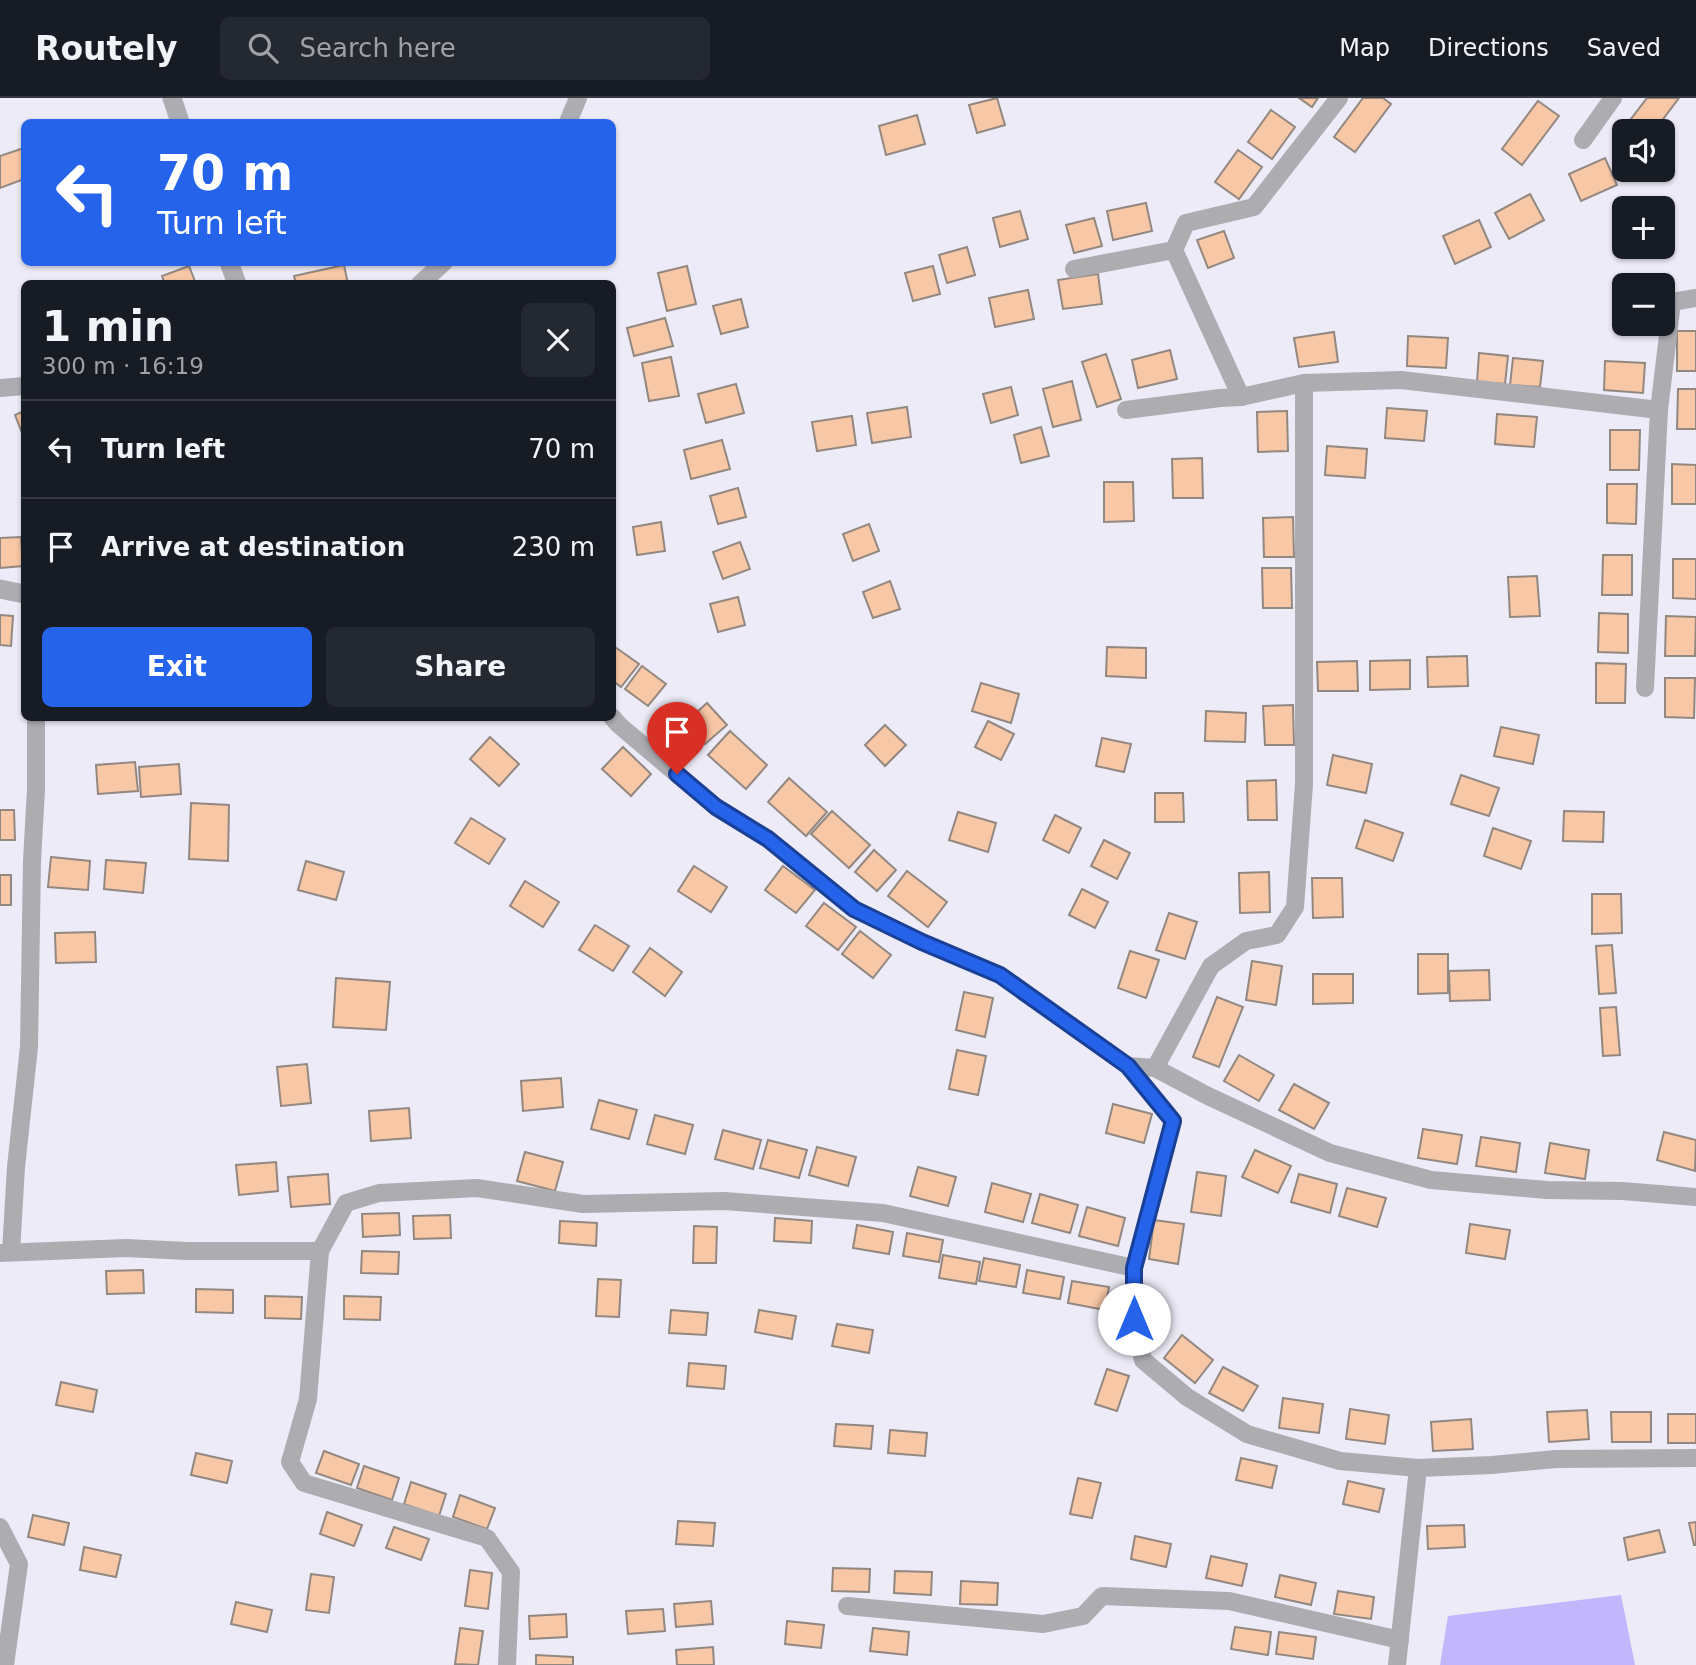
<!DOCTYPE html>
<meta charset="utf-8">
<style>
:root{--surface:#171b24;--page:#242831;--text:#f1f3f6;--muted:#9ea1a6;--line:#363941;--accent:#2563eb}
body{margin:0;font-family:"DejaVu Sans",sans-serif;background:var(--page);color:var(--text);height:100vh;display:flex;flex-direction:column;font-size:26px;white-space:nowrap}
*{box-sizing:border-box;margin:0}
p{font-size:23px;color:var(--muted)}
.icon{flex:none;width:38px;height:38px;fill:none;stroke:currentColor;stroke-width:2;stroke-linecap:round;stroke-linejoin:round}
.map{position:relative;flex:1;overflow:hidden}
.drawer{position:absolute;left:21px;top:182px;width:595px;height:441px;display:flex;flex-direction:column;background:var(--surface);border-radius:10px;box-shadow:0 2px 5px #0004}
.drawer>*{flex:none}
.top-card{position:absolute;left:21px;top:21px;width:595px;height:147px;border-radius:10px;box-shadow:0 2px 5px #0004;background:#2563eb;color:#fff;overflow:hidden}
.fabs{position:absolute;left:1612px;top:21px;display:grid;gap:14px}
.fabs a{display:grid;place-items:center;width:63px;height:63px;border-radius:10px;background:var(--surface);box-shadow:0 2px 5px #0004;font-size:35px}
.pin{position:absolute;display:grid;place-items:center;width:60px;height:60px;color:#fff;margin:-72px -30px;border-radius:50% 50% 50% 0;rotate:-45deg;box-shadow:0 0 7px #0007}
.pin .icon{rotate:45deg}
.me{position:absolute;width:77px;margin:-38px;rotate:0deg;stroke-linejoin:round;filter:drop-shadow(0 0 5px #0008)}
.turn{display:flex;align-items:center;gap:24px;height:147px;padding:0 21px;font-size:32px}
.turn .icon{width:91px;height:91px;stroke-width:2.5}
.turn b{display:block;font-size:49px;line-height:60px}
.round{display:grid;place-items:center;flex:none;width:74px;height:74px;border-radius:10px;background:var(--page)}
.headline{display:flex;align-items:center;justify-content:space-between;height:119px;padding:0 21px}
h1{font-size:42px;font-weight:700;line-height:52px}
.action{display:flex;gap:14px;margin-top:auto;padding:14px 21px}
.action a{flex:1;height:80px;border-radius:10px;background:var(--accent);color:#fff;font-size:28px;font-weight:700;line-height:80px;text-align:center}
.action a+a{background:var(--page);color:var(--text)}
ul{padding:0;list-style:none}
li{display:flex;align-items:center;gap:21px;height:98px;padding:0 21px;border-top:2px solid var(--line)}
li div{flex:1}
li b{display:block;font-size:26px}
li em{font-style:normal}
header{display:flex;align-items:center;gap:42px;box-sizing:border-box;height:98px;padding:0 35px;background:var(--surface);border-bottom:2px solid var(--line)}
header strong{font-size:33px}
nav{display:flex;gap:38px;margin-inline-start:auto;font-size:24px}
.search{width:490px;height:63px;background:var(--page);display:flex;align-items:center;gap:18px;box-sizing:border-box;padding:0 24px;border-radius:10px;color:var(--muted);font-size:26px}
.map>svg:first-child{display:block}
.green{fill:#c2b6fd}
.building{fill:#f8c7a6;stroke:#938881;stroke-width:2}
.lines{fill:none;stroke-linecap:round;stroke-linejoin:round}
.minor{stroke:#acacb1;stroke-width:18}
.tertiary{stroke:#acacb1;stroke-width:19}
.route-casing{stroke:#184099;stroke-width:18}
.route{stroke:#2563eb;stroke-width:12}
</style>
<header>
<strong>Routely</strong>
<div class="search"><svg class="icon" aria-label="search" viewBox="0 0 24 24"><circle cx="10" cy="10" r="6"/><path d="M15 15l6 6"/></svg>Search here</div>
<nav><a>Map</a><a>Directions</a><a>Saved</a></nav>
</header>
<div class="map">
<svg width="1696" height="1567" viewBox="0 0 1696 1567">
<rect width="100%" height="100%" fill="#ecebf7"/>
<polygon class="green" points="1621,1497 1635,1567 1440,1567 1448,1518"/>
<g class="building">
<polygon points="997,0 1005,27 977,35 969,7"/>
<polygon points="1299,0 1318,0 1312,9"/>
<polygon points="1363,0 1383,0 1391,6 1355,54 1334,39"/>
<polygon points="1647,0 1679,0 1654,33 1629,33 1624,30"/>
<polygon points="1538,3 1559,18 1522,67 1502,51"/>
<polygon points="1271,12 1295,29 1272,61 1248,44"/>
<polygon points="917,17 925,46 886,57 879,28"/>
<polygon points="24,50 24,81 0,90 0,58"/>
<polygon points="1238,52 1262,69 1239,101 1215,84"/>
<polygon points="1605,60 1617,87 1581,103 1569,76"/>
<polygon points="1530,96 1544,122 1509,141 1495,115"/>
<polygon points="1146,105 1152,133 1113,142 1107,113"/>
<polygon points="1020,113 1028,141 1000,149 993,120"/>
<polygon points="1094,120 1102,148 1074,155 1066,127"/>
<polygon points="1479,122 1491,149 1455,166 1443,138"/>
<polygon points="1224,133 1234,160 1208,170 1197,142"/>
<polygon points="967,149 975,177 947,185 939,157"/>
<polygon points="344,167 348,186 296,186 294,178"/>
<polygon points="189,168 196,186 165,186 162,178"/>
<polygon points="687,168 696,206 667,213 658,175"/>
<polygon points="933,168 940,196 913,203 905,175"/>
<polygon points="1098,176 1102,206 1063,211 1058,182"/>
<polygon points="1028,192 1034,221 995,229 989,200"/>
<polygon points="741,201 748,229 721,236 713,208"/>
<polygon points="665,220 673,248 634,258 627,230"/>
<rect x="1677" y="233" width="19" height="40"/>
<polygon points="1334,234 1338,264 1299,269 1294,240"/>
<polygon points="1408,238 1448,240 1446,270 1407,268"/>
<polygon points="1170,252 1177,281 1138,290 1132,262"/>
<polygon points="1479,255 1508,258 1505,286 1477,284"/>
<polygon points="1106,256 1121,301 1097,309 1082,264"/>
<polygon points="671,259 679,298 649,303 642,265"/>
<polygon points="1513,260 1543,263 1540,289 1510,287"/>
<polygon points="1605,263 1645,265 1643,295 1604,292"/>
<polygon points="1072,283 1081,322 1053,329 1043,291"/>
<polygon points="736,286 744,315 706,325 698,296"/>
<polygon points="1011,289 1018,317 991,325 983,296"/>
<polygon points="1678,291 1696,291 1696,331 1677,331"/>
<polygon points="907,309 911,339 872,345 867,315"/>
<polygon points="1387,310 1427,313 1424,343 1385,340"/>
<polygon points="24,313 24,340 15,317"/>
<polygon points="1287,313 1288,353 1258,354 1257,314"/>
<polygon points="1497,316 1537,319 1534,349 1495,346"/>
<polygon points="852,318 856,347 817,353 812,324"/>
<polygon points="1041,329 1049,358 1021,365 1014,337"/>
<polygon points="1610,332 1640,332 1639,372 1610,372"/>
<polygon points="722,342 730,371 691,381 684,352"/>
<polygon points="1327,348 1367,351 1365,380 1325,377"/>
<polygon points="1202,360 1203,400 1173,400 1172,361"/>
<polygon points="1672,366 1696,367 1696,406 1672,406"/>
<polygon points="1104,384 1133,384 1134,423 1104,424"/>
<polygon points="1607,386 1637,386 1636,426 1607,425"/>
<polygon points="738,390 746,419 718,426 710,398"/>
<polygon points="1293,419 1294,459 1264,459 1263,420"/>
<polygon points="661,424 665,453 637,457 633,429"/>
<polygon points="869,426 879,453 853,463 843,436"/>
<polygon points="21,439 23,468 0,470 0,440"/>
<polygon points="740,444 750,471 723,481 713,454"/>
<polygon points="1603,457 1632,457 1632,497 1602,497"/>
<polygon points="1673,461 1696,461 1696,501 1673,500"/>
<polygon points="1262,470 1291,470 1292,510 1263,510"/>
<polygon points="1537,478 1540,518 1510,519 1508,479"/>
<polygon points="890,483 900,511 873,520 863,494"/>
<polygon points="738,499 745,527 718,534 710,506"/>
<polygon points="1599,515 1628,516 1628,555 1598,554"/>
<polygon points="0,517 13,518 11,548 0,547"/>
<polygon points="1666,518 1696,519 1695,558 1665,558"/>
<polygon points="615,549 639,566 621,589 612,582 612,552"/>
<polygon points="1107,549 1146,550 1146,580 1106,578"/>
<polygon points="1467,558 1468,588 1428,589 1427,559"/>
<polygon points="1410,562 1410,591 1370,592 1370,563"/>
<polygon points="1357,563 1358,593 1318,593 1317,564"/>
<polygon points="1596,565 1626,566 1625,605 1596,605"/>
<polygon points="642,568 666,586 648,608 625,591"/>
<polygon points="1665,580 1695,580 1694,620 1665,619"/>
<polygon points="981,585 1019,596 1011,625 972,613"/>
<polygon points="707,605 727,627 705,646 686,624"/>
<polygon points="1293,607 1294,647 1265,647 1263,608"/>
<polygon points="1206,613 1246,615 1245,644 1205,643"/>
<polygon points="988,623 1014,636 1001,662 975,649"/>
<polygon points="885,627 906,647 885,668 865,647"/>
<polygon points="1501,629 1539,637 1533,666 1494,658"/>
<polygon points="730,633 767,667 746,691 708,657"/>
<polygon points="490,639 519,666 499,688 470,661"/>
<polygon points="1102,640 1131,646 1124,674 1096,668"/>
<polygon points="623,649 651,676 631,698 602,671"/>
<polygon points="1333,657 1372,666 1366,695 1327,687"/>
<polygon points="135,664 138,693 98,696 96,667"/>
<polygon points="179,666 181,696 141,699 139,669"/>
<polygon points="1461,677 1499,690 1489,718 1451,706"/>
<polygon points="789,680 827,714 806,738 768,704"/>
<polygon points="1276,682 1277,722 1248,722 1247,683"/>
<polygon points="1155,695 1183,695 1184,724 1155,724"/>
<polygon points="191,705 229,707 228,763 189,761"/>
<polygon points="0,712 14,712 15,742 0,742"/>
<polygon points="832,713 870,747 849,770 811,736"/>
<polygon points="1564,713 1604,714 1603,744 1563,743"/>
<polygon points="958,714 996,725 988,754 949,742"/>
<polygon points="1055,717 1081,730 1069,755 1043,742"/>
<polygon points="471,720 505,741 489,766 455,745"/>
<polygon points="1365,722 1403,735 1393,763 1356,750"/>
<polygon points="1493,730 1531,743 1521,771 1484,758"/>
<polygon points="1104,742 1130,755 1117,781 1091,768"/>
<polygon points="874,752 896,772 877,793 855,774"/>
<polygon points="51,759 90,763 88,792 48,789"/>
<polygon points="106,762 146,765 143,795 104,791"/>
<polygon points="306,763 344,774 336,802 298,792"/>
<polygon points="694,768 727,789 711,814 678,793"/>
<polygon points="783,768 815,792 796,815 765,792"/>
<polygon points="907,773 947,804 928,829 888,798"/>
<polygon points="1269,774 1270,814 1240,815 1239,775"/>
<rect x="0" y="777" width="11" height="30"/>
<polygon points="1312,780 1342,780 1343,819 1313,820"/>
<polygon points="525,783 559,804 543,829 510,808"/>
<polygon points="1082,791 1108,804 1095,830 1069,817"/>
<polygon points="1592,796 1621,796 1622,835 1592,836"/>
<polygon points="824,805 856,829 838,852 806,828"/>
<polygon points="1169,815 1197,824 1185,861 1156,852"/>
<polygon points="595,827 629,848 613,873 579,852"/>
<polygon points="860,833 891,857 873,880 842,856"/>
<polygon points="95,834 96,864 56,865 55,835"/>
<polygon points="1612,847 1616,895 1599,896 1596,848"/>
<polygon points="650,850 682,874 665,898 633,874"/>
<polygon points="1130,853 1159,862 1146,900 1118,890"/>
<polygon points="1418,856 1448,856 1448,895 1418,896"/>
<polygon points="1252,863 1282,868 1276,907 1246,902"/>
<polygon points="1489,872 1490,902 1450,903 1449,873"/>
<polygon points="1313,876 1353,876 1353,905 1313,906"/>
<polygon points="336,880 390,884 386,932 333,929"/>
<polygon points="964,894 993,900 985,939 956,932"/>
<polygon points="1217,899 1243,909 1219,969 1193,959"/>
<polygon points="1616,909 1620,957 1603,958 1600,910"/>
<polygon points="957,952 986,958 978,997 949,991"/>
<polygon points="1239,957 1274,977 1259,1003 1224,983"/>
<polygon points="307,966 311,1005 281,1008 277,969"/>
<polygon points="561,980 563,1009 523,1013 521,983"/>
<polygon points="1294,986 1329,1005 1314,1031 1279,1012"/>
<polygon points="599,1002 637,1012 629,1041 591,1031"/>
<polygon points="1113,1006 1152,1016 1144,1045 1106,1035"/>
<polygon points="409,1010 411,1040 371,1043 369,1013"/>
<polygon points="655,1017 693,1027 685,1056 647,1046"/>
<polygon points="1423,1031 1462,1037 1457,1066 1418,1060"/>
<polygon points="723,1032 761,1042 753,1071 715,1061"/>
<polygon points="1664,1034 1696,1042 1695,1073 1657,1062"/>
<polygon points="1481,1039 1520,1045 1516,1074 1476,1068"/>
<polygon points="768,1042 807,1052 799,1080 760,1070"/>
<polygon points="1550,1045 1589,1052 1585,1081 1545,1075"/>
<polygon points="817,1049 856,1059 848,1088 809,1077"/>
<polygon points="1255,1052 1291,1068 1278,1095 1242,1079"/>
<polygon points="525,1054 563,1064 555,1093 517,1083"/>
<polygon points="276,1064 278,1093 239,1097 236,1067"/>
<polygon points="918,1069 956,1079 948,1108 910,1098"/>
<polygon points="1197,1074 1226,1078 1221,1118 1191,1114"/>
<polygon points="328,1076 330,1106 291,1109 288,1079"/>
<polygon points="1299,1076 1337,1086 1330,1115 1291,1104"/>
<polygon points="992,1085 1031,1096 1023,1124 985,1114"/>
<polygon points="1347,1090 1386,1100 1377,1129 1339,1118"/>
<polygon points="1040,1096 1078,1107 1070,1135 1032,1125"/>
<polygon points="1087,1109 1125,1120 1118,1148 1079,1138"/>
<polygon points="399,1115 400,1137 363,1139 362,1116"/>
<polygon points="450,1117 451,1140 414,1141 413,1118"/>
<polygon points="775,1120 812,1123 811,1145 774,1143"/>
<polygon points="1154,1122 1184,1126 1178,1166 1149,1161"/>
<polygon points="560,1123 597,1125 596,1148 559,1145"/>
<polygon points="1470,1126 1510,1132 1505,1161 1466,1155"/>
<polygon points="857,1127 893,1134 889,1156 853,1150"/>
<polygon points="694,1128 717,1129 716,1165 693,1165"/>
<polygon points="907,1135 943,1142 939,1164 903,1158"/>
<polygon points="362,1153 399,1154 398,1176 361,1175"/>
<polygon points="943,1157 980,1164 976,1186 939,1180"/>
<polygon points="984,1160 1020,1167 1016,1189 979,1183"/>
<polygon points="143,1172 144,1195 107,1196 106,1173"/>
<polygon points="1027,1172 1064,1179 1060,1201 1023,1195"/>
<polygon points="598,1181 621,1182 619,1219 596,1218"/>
<polygon points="1072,1183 1109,1189 1105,1212 1068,1205"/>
<polygon points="196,1191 233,1192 233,1215 196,1214"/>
<polygon points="265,1198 302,1199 301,1221 265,1220"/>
<polygon points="344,1198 381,1199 380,1222 344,1221"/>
<polygon points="671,1212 708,1215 706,1237 669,1235"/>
<polygon points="759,1212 796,1218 792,1241 755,1234"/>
<polygon points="837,1226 873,1232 869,1255 832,1248"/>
<polygon points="1182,1237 1213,1262 1195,1285 1164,1260"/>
<polygon points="689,1265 726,1268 724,1291 687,1288"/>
<polygon points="1223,1269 1258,1288 1243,1313 1209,1295"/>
<polygon points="1107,1271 1129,1278 1117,1313 1095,1306"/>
<polygon points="61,1284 97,1292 93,1314 56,1307"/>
<polygon points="1283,1300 1323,1306 1319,1335 1279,1330"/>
<polygon points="1350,1311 1389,1317 1385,1346 1346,1341"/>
<polygon points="1587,1312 1589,1341 1549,1344 1547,1314"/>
<polygon points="1611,1314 1651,1314 1651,1344 1612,1344"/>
<rect x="1668" y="1316" width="28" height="29"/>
<polygon points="1471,1321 1473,1351 1433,1353 1431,1324"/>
<polygon points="836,1326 873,1328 871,1351 834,1348"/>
<polygon points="890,1332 927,1335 925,1358 888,1355"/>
<polygon points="324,1353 359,1366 351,1387 316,1375"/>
<polygon points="196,1355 232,1363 227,1385 191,1377"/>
<polygon points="1241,1360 1277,1368 1272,1390 1236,1382"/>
<polygon points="364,1368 399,1380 392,1402 357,1390"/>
<polygon points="1078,1380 1101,1385 1092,1420 1070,1416"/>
<polygon points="1348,1383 1384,1391 1379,1414 1343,1406"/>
<polygon points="411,1384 446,1396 439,1418 404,1406"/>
<polygon points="460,1397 495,1410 487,1431 453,1419"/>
<polygon points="327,1414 362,1427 354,1448 320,1436"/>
<polygon points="33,1417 69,1425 64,1447 28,1439"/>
<polygon points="678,1423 715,1425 713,1448 676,1446"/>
<polygon points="1696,1424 1696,1447 1694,1447 1689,1425"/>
<polygon points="1464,1427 1465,1449 1428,1451 1427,1428"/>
<polygon points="394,1429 429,1441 421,1462 386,1450"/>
<polygon points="1659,1432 1665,1454 1628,1462 1624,1440"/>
<polygon points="1135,1438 1171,1446 1166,1469 1131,1461"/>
<polygon points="84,1449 121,1457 116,1479 80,1472"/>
<polygon points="1211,1458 1247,1466 1242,1488 1206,1480"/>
<polygon points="833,1470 870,1471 869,1494 832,1493"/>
<polygon points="470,1472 492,1475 488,1511 465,1508"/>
<polygon points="895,1473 932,1474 931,1497 894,1495"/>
<polygon points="311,1476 334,1479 329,1515 306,1512"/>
<polygon points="1280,1477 1316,1485 1311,1507 1275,1499"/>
<polygon points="961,1483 998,1485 997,1507 960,1506"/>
<polygon points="1338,1493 1374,1499 1371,1521 1334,1516"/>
<polygon points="711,1503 713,1526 676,1529 674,1506"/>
<polygon points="236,1504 272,1512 267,1534 231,1526"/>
<polygon points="663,1511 665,1533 628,1536 626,1513"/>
<polygon points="566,1516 567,1539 530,1541 529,1518"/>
<polygon points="787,1523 824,1527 821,1550 785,1546"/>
<polygon points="1235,1529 1271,1534 1268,1557 1231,1551"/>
<polygon points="460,1530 483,1533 478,1567 455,1566"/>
<polygon points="873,1530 909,1534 907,1557 870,1553"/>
<polygon points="1279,1534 1316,1539 1313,1561 1276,1556"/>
<polygon points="713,1549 714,1567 677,1567 676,1552"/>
<polygon points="536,1557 573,1559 573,1567 536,1567"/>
</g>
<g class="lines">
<g class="minor">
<polyline points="568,24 578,0"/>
<polyline points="1583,42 1613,0"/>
<polyline points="1174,152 1241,299"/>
<polyline points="1074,171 1174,152 1186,125 1254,109 1339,0"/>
<polyline points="420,186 444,164"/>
<polyline points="1,290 24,288"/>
<polyline points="1126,312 1220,300 1241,299 1304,285 1401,282 1659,312"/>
<polyline points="1645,590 1659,312 1672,204 1696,200"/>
<polyline points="612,619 619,627 716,709 768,741 854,811 922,844 1000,877 1128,968 1155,970 1208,998 1330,1055 1431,1082 1547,1092 1622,1093 1696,1099"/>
<polyline points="1128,968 1173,1023 1134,1170 1134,1221 1143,1262 1187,1299 1247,1336 1340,1363 1418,1370 1492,1367 1556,1361 1696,1360"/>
<polyline points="1155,970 1211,868 1246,843 1277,837 1295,809 1304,686 1304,285"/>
<polyline points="320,1153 308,1301 290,1364 304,1385 487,1440 511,1474 507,1567"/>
<polyline points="11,1154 16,1069 29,949 32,763 36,691 36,620"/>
<polyline points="0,1155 126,1150 187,1153 320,1153 346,1105 379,1095 477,1090 583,1106 724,1103 883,1115 1134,1170"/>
<polyline points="0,1429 19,1466 5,1567"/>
<polyline points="847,1508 1043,1526 1083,1518 1102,1498 1229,1503 1400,1542"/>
<polyline points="1397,1567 1418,1370"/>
</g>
<g class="tertiary">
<polyline points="172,0 180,24"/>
<polyline points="229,164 237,186"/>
<polyline points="0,491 24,496"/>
</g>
</g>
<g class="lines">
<defs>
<polyline id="route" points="677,676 716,709 768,741 854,811 922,844 1000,877 1128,968 1173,1023 1134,1170 1134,1221"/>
</defs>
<use href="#route" class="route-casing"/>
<use href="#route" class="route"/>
</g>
</svg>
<div class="fabs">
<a><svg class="icon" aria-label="sound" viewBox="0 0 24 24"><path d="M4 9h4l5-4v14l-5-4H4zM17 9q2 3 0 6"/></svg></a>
<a>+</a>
<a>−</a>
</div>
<div class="pin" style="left:677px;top:676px;background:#d93025"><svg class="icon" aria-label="arrive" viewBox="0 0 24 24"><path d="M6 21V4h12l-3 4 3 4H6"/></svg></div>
<svg class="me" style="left:1134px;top:1221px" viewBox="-20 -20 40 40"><circle r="19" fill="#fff"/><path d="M0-13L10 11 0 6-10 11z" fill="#2563eb"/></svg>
<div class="top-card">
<div class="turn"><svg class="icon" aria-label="left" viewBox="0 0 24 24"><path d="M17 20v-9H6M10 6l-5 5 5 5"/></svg><div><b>70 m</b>Turn left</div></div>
</div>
<section class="drawer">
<div class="headline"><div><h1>1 min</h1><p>300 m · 16:19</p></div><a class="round"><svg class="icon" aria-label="close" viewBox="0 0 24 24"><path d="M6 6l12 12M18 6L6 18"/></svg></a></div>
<ul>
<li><svg class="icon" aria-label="left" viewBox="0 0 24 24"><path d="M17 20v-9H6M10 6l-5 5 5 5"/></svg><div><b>Turn left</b></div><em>70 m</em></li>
<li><svg class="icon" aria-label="arrive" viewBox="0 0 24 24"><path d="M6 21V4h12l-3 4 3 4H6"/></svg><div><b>Arrive at destination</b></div><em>230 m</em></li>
</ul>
<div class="action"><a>Exit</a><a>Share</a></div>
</section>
</div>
